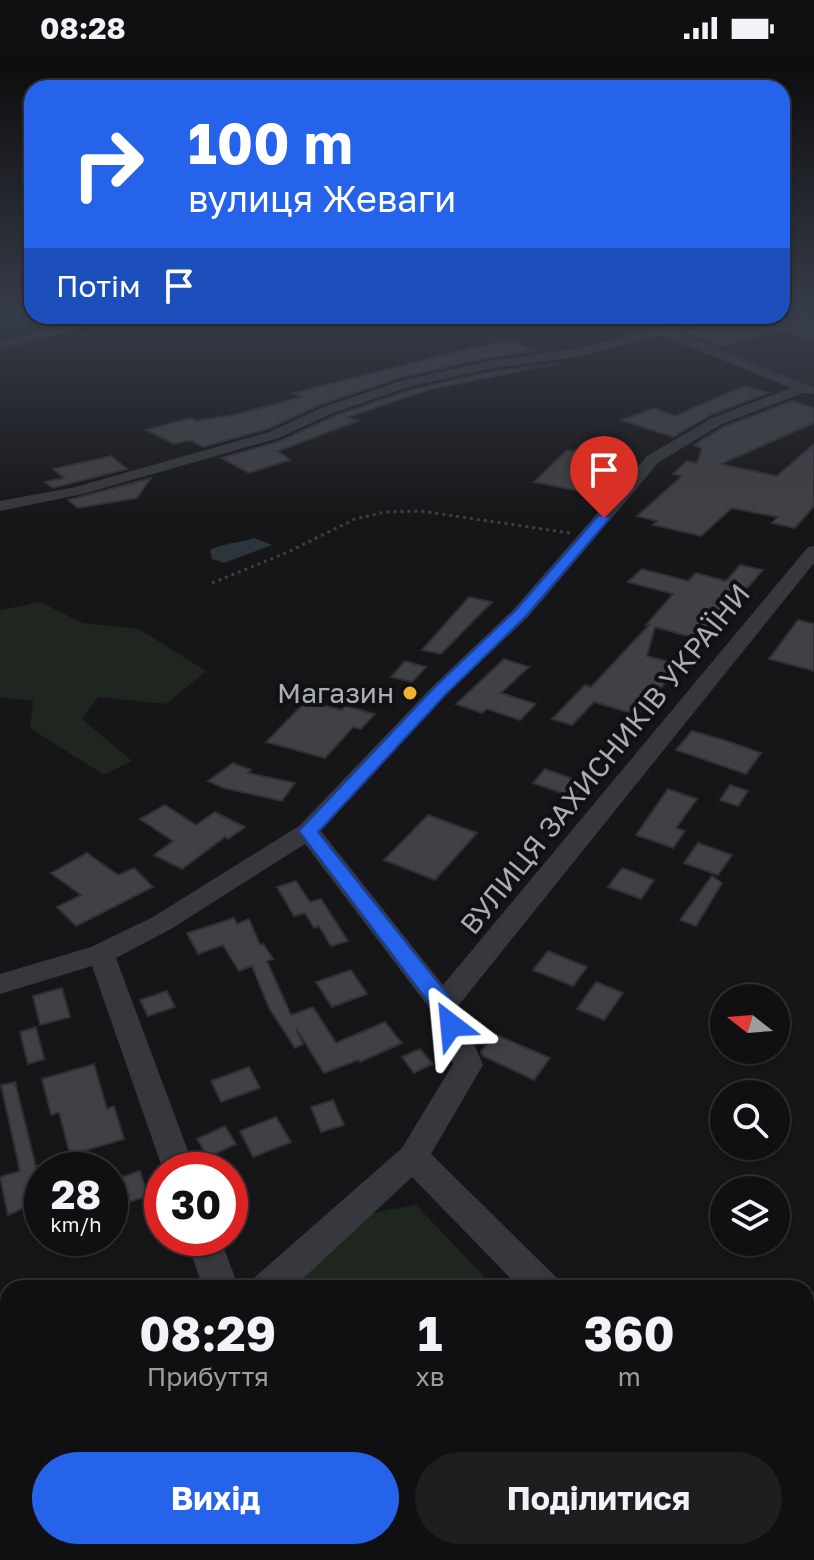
<!DOCTYPE html>
<html lang="uk">
<meta charset="utf-8">
<style>
:root{--surface:#101012;--page:#1e1e20;--text:#f1f3f6;--muted:#9c9d9f;--line:#303032;--accent:#2563eb}
body{margin:0;font-family:"Golos Text",sans-serif;background:var(--page);color:var(--text);height:100vh;display:flex;flex-direction:column;font-size:30px;white-space:nowrap}
*{box-sizing:border-box;margin:0}
p{font-size:26px;color:var(--muted)}
.icon{flex:none;width:44px;height:44px;fill:none;stroke:currentColor;stroke-width:2;stroke-linecap:round;stroke-linejoin:round}
.map{position:relative;flex:1;overflow:hidden}
.panel{position:absolute;left:0px;top:1224px;width:814px;height:280px;display:flex;flex-direction:column;background:var(--surface);border-radius:24px 24px 0 0;box-shadow:0 2px 6px #0004,0 0 0 2px var(--line)}
.panel>*{flex:none}
.top-card{position:absolute;left:24px;top:24px;width:766px;height:244px;border-radius:24px;box-shadow:0 2px 6px #0004,0 0 0 2px var(--line);background:#2563eb;color:#fff;overflow:hidden}
.needle{width:52px;rotate:287deg}
.fabs{position:absolute;left:710px;top:928px;display:grid;gap:16px}
.fabs a{display:grid;place-items:center;width:80px;height:80px;border-radius:50%;background:var(--surface);box-shadow:0 2px 6px #0004,0 0 0 2px var(--line);font-size:40px}
.speed{position:absolute;left:24px;top:1096px;display:flex;gap:16px;font-size:40px;font-weight:700;text-align:center}
.speed>*{display:grid;place-content:center;width:104px;height:104px;border-radius:50%;background:var(--surface);box-shadow:0 2px 6px #0004,0 0 0 2px var(--line);line-height:1}
.speed small{font-size:20px;font-weight:400}
.speed .limit{border:12px solid #d22;background:#fff;color:#111}
.pin{position:absolute;display:grid;place-items:center;width:68px;height:68px;color:#fff;margin:-82px -34px;border-radius:50% 50% 50% 0;rotate:-45deg;box-shadow:0 0 8px #0007}
.pin .icon{rotate:45deg}
.me{position:absolute;width:88px;margin:-44px;rotate:331deg;stroke-linejoin:round;filter:drop-shadow(0 0 6px #0008)}
.turn{display:flex;align-items:center;gap:28px;height:168px;padding:0 32px;font-size:36px}
.turn .icon{width:104px;height:104px;stroke-width:2.5}
.turn b{display:block;font-size:56px;line-height:68px}
.then{display:flex;align-items:center;height:76px;padding:0 32px;background:#0003;gap:16px;font-size:30px}
.eta{display:flex;justify-content:space-evenly;align-items:center;height:136px;text-align:center}
.eta b{font-size:48px;font-weight:700;line-height:56px}
.cta{display:flex;gap:16px;margin-top:auto;padding:16px 32px}
.cta a{flex:1;height:92px;border-radius:48px;background:var(--accent);color:#fff;font-size:32px;font-weight:700;line-height:92px;text-align:center}
.cta a+a{background:var(--page);color:var(--text)}
.status{display:flex;justify-content:space-between;align-items:center;height:56px;padding:0 40px;background:var(--surface);direction:ltr}
.status svg{height:22px;fill:currentColor}
.map>svg:first-child{display:block}
.built{fill:#222225}
.green{fill:#1e261f}
.water{fill:#2c353c}
.building{fill:#404145;stroke:#303034;stroke-width:2}
.lines{fill:none;stroke-linecap:round;stroke-linejoin:round}
.path{stroke:#3d3f44;stroke-width:3;stroke-dasharray:3 4;stroke-linecap:butt}
.street{fill:#37383d;fill-rule:evenodd}
.primary{fill:#53555c;fill-rule:evenodd}
.route{fill:#2563eb;stroke:#184099;stroke-width:2}
.poi-dot{fill:#f2b134;stroke:#111113;stroke-width:3}
.labels{text-anchor:middle;stroke-width:8;stroke-linejoin:round;paint-order:stroke}
.poi-label{font-size:28px;fill:#a8adb8;stroke:#111113;text-anchor:end}
.street-label{font-size:28px;fill:#a8adb8;stroke:#111113}
</style>
<div class="status"><b>08:28</b><svg viewBox="0 0 49 12"><path d="M0 12V9h3v3zM5 12V6h3v6zM10 12V3h3v9zM15 12V0h3v12zM26 1h20v11H26zM47 4h2v5h-2z"/></svg></div>
<div class="map">
<svg width="814" height="1504" viewBox="0 0 814 1504">
<rect width="100%" height="100%" fill="#161618"/>
<polygon class="built" points="782,253 814,253 814,334 666,275 729,260 782,260"/>
<g class="green">
<polygon points="0,253 32,253 32,260 122,260 0,290"/>
<polygon points="40,546 82,567 139,573 206,615 166,648 98,641 82,663 132,705 104,719 30,672 33,645 0,641 0,554"/>
<polygon points="416,1149 495,1232 288,1232 361,1159"/>
<polygon points="133,1496 726,1496 726,1499 703,1504 129,1504"/>
</g>
<path class="water" d="M 254,482 L 272,489 L 224,507 L 212,503 L 210,494 C 224,487 238,487 254,482 Z"/>
<g class="building">
<polygon points="814,258 814,286 781,275 722,291 682,275 741,260 766,260 785,266"/>
<polygon points="512,285 536,295 488,302 399,322 322,348 268,373 203,391 190,384 174,388 146,374 190,362 196,365 238,358 301,341 293,337 472,292"/>
<polygon points="561,307 431,333 348,361 358,365 278,395 290,404 249,417 221,402 280,385 334,360 410,334 489,316"/>
<polygon points="744,330 768,337 711,359 673,381 621,364 654,352 675,360"/>
<polygon points="792,345 814,352 814,367 721,408 777,420 814,388 814,450 795,472 772,467 777,461 732,452 701,480 653,469 657,465 637,460 682,420 673,418 687,405 697,407 702,392 694,389 723,371"/>
<polygon points="586,385 629,393 584,436 534,426 567,394 574,395"/>
<polygon points="111,400 127,413 53,432 45,426 64,422 53,413"/>
<polygon points="151,422 137,442 78,452 68,444"/>
<polygon points="740,509 763,514 702,584 655,571 647,600 681,609 637,659 594,646 572,669 552,663 585,629 591,631 649,569 646,569 673,538 628,526 642,513 688,525 696,517 726,525"/>
<polygon points="469,541 492,546 441,598 422,594"/>
<polygon points="798,564 814,568 814,615 769,603"/>
<polygon points="504,603 529,611 501,637 536,648 520,664 487,653 482,657 456,648"/>
<polygon points="405,605 426,611 412,626 391,621"/>
<polygon points="306,645 342,654 345,650 375,658 361,673 353,671 325,702 266,686"/>
<polygon points="692,675 724,684 761,697 746,718 676,694"/>
<polygon points="233,707 251,714 248,717 295,727 282,745 223,732 208,725"/>
<polygon points="545,713 585,727 573,741 533,727"/>
<polygon points="730,729 748,735 738,750 720,744"/>
<polygon points="668,733 697,743 676,772 685,775 673,792 636,779"/>
<polygon points="165,749 196,769 215,756 245,771 228,783 225,781 182,813 154,799 173,785 140,763"/>
<polygon points="428,759 477,777 435,824 384,804"/>
<polygon points="698,787 732,799 718,819 684,807"/>
<polygon points="87,797 118,819 134,812 153,831 76,870 57,851 81,839 51,817"/>
<polygon points="622,812 654,824 641,843 608,831"/>
<polygon points="712,820 722,827 696,870 680,864"/>
<polygon points="296,825 310,846 321,843 348,885 331,890 319,870 314,872 305,857 294,860 277,831"/>
<polygon points="234,862 237,868 249,863 260,889 263,888 273,903 267,905 291,959 313,951 336,987 385,966 402,987 360,1006 358,1004 324,1017 296,972 303,988 295,992 269,952 252,910 239,915 223,889 198,898 187,877"/>
<polygon points="548,895 587,911 573,930 533,914"/>
<polygon points="351,914 367,938 332,951 316,926"/>
<polygon points="596,926 623,937 604,964 577,953"/>
<polygon points="62,932 70,961 40,969 33,940"/>
<polygon points="167,935 175,951 148,960 140,944"/>
<polygon points="36,971 44,1003 28,1008 20,976"/>
<polygon points="494,978 550,1002 534,1024 483,1000 481,996"/>
<polygon points="420,993 433,1008 414,1017 402,1001"/>
<polygon points="94,1008 107,1053 114,1050 124,1083 70,1099 59,1056 51,1059 42,1023"/>
<polygon points="249,1011 260,1032 221,1046 211,1025"/>
<polygon points="15,1026 36,1111 42,1109 42,1144 8,1159 0,1121 20,1115 1,1029"/>
<polygon points="333,1044 344,1069 321,1076 311,1051"/>
<polygon points="276,1061 291,1086 253,1101 240,1075"/>
<polygon points="225,1070 236,1088 208,1101 197,1083"/>
<polygon points="140,1115 148,1140 110,1152 110,1125"/>
</g>
<g class="lines">
<polyline class="path" points="212,527 288,496 355,463 385,456 421,455 570,477"/>
<g class="street">
<polygon points="107,260 128,260 0,294 0,286"/>
<polygon points="703,260 723,260 673,275 814,332 814,338 803,337 722,368 659,406 528,561 447,638 321,775 443,929 808,491 814,490 814,507 458,950 483,1009 431,1098 556,1221 561,1232 520,1232 412,1121 293,1232 250,1232 255,1221 402,1092 453,1008 430,953 305,788 171,873 116,902 195,1114 163,1114 92,910 0,938 0,918 91,891 153,861 299,770 433,630 514,553 647,400 712,362 791,332 660,279 582,300 488,313 409,331 333,357 279,382 83,438 0,455 0,445 75,431 269,376 323,351 400,325 488,305 581,292"/>
<polygon points="186,1182 220,1182 239,1232 203,1232"/>
<rect x="806" y="1437" width="8" height="42"/>
<polygon points="89,1496 132,1496 129,1504 86,1504"/>
<polygon points="722,1496 764,1496 765,1504 723,1504"/>
</g>
<polygon class="primary" points="0,253 20,253 18,257 0,260"/>
</g>
<linearGradient id="sky" x2="0" y2="1"><stop stop-color="#0c0c0d"/><stop offset="0.55" stop-color="#363c48"/><stop offset="1" stop-color="#363c48" stop-opacity="0"/></linearGradient>
<rect width="814" height="463" fill="url(#sky)"/>
<polygon class="route" points="599,459 610,462 526,560 446,638 318,776 451,943 462,969 459,975 444,975 433,952 299,775 435,631 516,554"/>
<circle class="poi-dot" cx="410" cy="637" r="8"/>
<g class="labels">
<g class="poi-label">
<text x="394" y="647">Магазин</text>
</g>
<g class="street-label">
<text transform="translate(605 703) rotate(-51)" y="10">ВУЛИЦЯ ЗАХИСНИКІВ УКРАЇНИ</text>
</g>
</g>
</svg>
<div class="fabs">
<a><svg class="needle" viewBox="-14 -14 28 28"><path d="M0-13l5 13h-10z" fill="#e53935"/><path d="M0 13l5-13h-10z" fill="#9c9d9f"/></svg></a>
<a><svg class="icon" aria-label="search" viewBox="0 0 24 24"><circle cx="10" cy="10" r="6"/><path d="M15 15l6 6"/></svg></a>
<a><svg class="icon" aria-label="layers" viewBox="0 0 24 24"><path d="M12 4l9 5-9 5-9-5zM3 14l9 5 9-5"/></svg></a>
</div>
<div class="speed"><div>28<small>km/h</small></div><div class="limit">30</div></div>
<div class="pin" style="left:604px;top:462px;background:#d93025"><svg class="icon" aria-label="arrive" viewBox="0 0 24 24"><path d="M6 21V4h12l-3 4 3 4H6"/></svg></div>
<svg class="me" style="left:451px;top:969px" viewBox="-20 -20 40 40"><path d="M0-17L14 15 0 8-14 15z" fill="#2563eb" stroke="#fff" stroke-width="4"/></svg>
<div class="top-card">
<div class="turn"><svg class="icon" aria-label="right" viewBox="0 0 24 24"><path d="M7 20v-9h11M14 6l5 5-5 5"/></svg><div><b>100 m</b>вулиця Жеваги</div></div>
<div class="then">Потім<svg class="icon" aria-label="arrive" viewBox="0 0 24 24"><path d="M6 21V4h12l-3 4 3 4H6"/></svg></div>
</div>
<section class="panel">
<div class="eta">
<div><b>08:29</b><p>Прибуття</p></div>
<div><b>1</b><p>хв</p></div>
<div><b>360</b><p>m</p></div>
</div>
<div class="cta"><a>Вихід</a><a>Поділитися</a></div>
</section>
</div>
